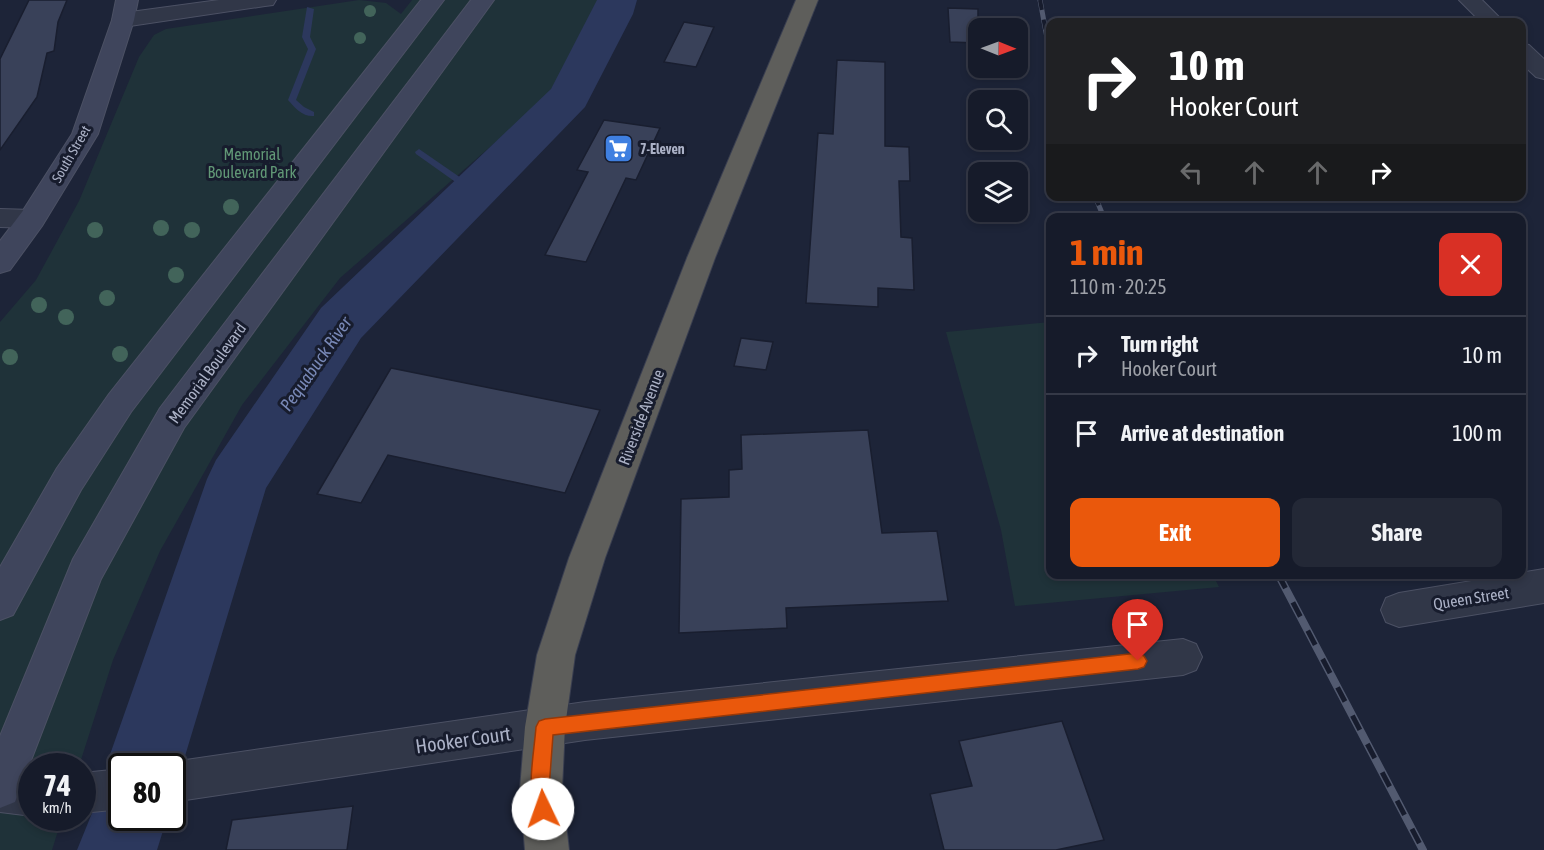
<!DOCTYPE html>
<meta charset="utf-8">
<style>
:root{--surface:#161b2a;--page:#232836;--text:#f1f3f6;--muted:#9ea1a8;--line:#353947;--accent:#ea580c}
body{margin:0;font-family:"Asap Condensed",sans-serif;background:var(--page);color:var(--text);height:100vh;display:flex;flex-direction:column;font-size:22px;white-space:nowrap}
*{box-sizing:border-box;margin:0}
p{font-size:20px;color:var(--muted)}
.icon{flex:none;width:33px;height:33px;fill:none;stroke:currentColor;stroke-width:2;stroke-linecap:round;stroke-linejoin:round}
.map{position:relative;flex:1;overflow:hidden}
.drawer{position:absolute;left:1046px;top:213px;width:480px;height:366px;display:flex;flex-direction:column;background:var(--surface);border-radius:12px;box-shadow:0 3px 9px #0003,0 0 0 2px var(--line)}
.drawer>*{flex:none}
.top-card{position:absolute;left:1046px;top:18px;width:480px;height:183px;border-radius:12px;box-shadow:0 3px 9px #0003,0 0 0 2px var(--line);background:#202124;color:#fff;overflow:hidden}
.needle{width:39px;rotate:91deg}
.fabs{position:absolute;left:968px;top:18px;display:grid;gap:12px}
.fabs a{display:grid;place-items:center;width:60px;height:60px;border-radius:12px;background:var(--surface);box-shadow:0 3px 9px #0003,0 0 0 2px var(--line);font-size:30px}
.speed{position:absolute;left:18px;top:753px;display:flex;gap:12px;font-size:30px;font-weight:700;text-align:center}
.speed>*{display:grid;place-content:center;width:78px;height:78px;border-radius:50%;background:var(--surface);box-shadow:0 3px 9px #0003,0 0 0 2px var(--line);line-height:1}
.speed small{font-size:15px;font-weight:400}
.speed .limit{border:3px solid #111;border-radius:9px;background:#fff;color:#111}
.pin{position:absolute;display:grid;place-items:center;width:51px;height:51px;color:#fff;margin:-62px -26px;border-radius:50% 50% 50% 0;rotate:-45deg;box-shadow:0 0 6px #0007}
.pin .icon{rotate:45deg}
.me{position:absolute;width:66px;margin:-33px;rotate:357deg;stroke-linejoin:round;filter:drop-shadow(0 0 4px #0008)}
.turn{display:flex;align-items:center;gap:21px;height:126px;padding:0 24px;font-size:27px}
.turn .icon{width:78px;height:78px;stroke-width:2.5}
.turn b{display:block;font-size:42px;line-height:51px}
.lanes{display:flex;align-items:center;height:57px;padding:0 24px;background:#0003;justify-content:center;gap:30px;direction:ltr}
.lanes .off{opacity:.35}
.round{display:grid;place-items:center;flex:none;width:63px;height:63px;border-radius:12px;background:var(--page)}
.overview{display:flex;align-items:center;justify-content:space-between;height:102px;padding:0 24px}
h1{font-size:36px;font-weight:700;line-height:45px;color:var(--accent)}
.cta{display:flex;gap:12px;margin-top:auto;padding:12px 24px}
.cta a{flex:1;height:69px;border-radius:12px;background:var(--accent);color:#fff;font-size:24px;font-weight:700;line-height:69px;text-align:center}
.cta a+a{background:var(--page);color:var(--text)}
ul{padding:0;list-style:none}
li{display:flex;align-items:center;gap:18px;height:78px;padding:0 24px;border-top:2px solid var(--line)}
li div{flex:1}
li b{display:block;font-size:22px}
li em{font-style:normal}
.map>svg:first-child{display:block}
.green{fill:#1f3239}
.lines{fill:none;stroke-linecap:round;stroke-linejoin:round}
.stream{fill:#2c385d;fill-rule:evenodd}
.river{fill:#2c385d;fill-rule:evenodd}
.building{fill:#394159;stroke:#191e2f;stroke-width:1.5}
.minor-casing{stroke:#4c5164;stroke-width:2}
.secondary-casing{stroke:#4c5164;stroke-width:2}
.trunk-casing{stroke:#393e50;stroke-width:2}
.minor{fill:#313748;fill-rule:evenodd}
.secondary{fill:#3f455c;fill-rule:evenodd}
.trunk{fill:#5e5e5b;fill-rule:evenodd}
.rail-far1-casing{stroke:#525a70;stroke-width:5}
.rail-casing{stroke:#525a70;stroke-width:8}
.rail-far1{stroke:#171c2d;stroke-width:4;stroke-dasharray:10;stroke-linecap:butt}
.rail{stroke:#171c2d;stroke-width:5;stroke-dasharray:16;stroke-linecap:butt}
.tree{fill:#42645a}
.route{fill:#ea580c;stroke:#983908;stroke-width:1.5}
.labels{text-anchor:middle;stroke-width:6;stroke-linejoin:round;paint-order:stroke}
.far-poi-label{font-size:14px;font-weight:bold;fill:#abb1c6;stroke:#171c2d;text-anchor:start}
.far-street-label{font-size:14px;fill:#abb1c6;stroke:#171c2d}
.park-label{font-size:16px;fill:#619876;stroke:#171c2d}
.street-label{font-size:16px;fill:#abb1c6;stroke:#171c2d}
.water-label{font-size:18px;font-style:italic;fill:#7888b6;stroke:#171c2d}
.near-street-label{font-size:20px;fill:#abb1c6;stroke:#171c2d}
</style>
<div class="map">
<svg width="1544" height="850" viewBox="0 0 1544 850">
<rect width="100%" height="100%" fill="#1d2438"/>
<g class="green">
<polygon points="359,0 386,3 401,14 412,0 599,0 571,67 538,105 340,278 242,405 160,551 113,660 79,766 32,766 32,818 62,818 52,850 0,850 0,322 36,280 79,201 139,57 154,35 166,29"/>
<polygon points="1050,322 1050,574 1213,575 1219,587 1015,606 1001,530 946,332"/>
</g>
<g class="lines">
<g class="stream">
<path d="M 307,7 L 314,9 L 310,37 L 316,49 L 296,100 L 304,107 L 314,112 L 314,116 C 303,117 295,108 288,100 L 308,49 L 302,37 Z"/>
<polygon points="419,149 477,189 477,193 471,193 416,154 415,152"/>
</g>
<polygon class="river" points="597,0 637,0 633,14 585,107 361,338 266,488 182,766 172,788 172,766 122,766 122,818 167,818 157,850 77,850 101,791 114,785 106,766 207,479 216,460 321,308 551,89"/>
</g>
<g class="building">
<polygon points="29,0 67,0 58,22 54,51 47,53 37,97 0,150 0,59"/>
<polygon points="948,8 978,9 978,43 950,42"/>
<polygon points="684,22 714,27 696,67 664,62"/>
<polygon points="837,60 885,62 885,146 909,147 910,181 899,181 901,237 912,238 914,290 878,288 878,307 806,303 818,133 833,134"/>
<polygon points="604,120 660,128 636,180 626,178 586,262 545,255 588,172 577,170"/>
<polygon points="741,338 773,342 766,370 734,366"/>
<polygon points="391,368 600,410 565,493 388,455 361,503 317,494"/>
<polygon points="868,430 882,533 937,531 948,601 786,608 787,628 679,633 681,499 729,497 729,470 742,469 741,435"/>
<polygon points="1062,721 1104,840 1056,850 944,850 930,794 972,786 959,741"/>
<polygon points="353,806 347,850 226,850 232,820"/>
</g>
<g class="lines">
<defs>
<g id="minor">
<polygon points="219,0 276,0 273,5 265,6 123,27 115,25 112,20 115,15 123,13"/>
<polygon points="1459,0 1482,0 1504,22 1481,22"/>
<polygon points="1521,43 1529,45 1544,59 1544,79 1536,77 1521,63"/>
<polygon points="0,209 32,210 41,212 45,219 41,226 32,228 0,227"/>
<polygon points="1544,569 1544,603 1399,627 1386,622 1381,610 1386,598 1399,593"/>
<polygon points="1183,639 1196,644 1202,657 1196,670 1183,675 585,740 172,802 172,766 161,766 172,762 585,702"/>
<polygon points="122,769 122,809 82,813 82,773"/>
<polygon points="0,772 32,776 32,816 0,812"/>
</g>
<g id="secondary">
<polygon points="116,0 138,0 134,20 98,134 42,226 10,270 0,273 0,241 22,212 72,134 112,20"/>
<polygon points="421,0 444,0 131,412 81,490 13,615 0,620 0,567 57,468 109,394"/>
<polygon points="471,0 494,0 184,428 101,579 15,802 0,808 0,736 73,559 160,408"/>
</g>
<polygon id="trunk" points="796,0 818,0 715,258 605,558 575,655 565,727 562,789 569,850 525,850 520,789 525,727 537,655 569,558 687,258"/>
</defs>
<use href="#minor" class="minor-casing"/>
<use href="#secondary" class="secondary-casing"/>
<use href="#trunk" class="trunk-casing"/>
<use href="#minor" class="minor"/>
<use href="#secondary" class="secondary"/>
<use href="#trunk" class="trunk"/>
<defs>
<g id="rail-far1">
<polyline points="1040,0 1050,54"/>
<polyline points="1095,196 1104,218"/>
</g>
<polyline id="rail" points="1278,574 1423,850"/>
</defs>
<use href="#rail-far1" class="rail-far1-casing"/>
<use href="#rail" class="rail-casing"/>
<use href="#rail-far1" class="rail-far1"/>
<use href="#rail" class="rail"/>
</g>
<g class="tree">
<circle cx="370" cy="11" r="6"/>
<circle cx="360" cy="38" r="6"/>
<circle cx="231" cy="207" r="8"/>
<circle cx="161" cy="228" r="8"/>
<circle cx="95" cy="230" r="8"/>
<circle cx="192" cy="230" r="8"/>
<circle cx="176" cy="275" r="8"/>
<circle cx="107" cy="298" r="8"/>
<circle cx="39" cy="305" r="8"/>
<circle cx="66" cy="317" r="8"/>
<circle cx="120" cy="354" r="8"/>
<circle cx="10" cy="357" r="8"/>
</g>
<path class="route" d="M 1138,653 L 1144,656 L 1147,661 L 1144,667 L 1138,669 L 553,735 L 549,789 L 552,809 L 549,816 L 543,818 L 536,816 C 526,790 534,754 536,727 L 539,721 L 545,719 Z"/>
<defs>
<symbol id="supermarket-square" viewBox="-11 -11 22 22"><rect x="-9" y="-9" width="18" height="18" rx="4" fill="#3f7fe0" stroke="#171c2d"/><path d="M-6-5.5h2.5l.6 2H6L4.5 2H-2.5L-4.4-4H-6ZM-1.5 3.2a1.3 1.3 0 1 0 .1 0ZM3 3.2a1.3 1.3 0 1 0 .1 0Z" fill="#fff"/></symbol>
</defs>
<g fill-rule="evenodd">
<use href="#supermarket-square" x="602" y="132" width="33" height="33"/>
</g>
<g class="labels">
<g class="far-poi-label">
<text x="640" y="154">7-Eleven</text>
</g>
<g class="far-street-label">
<text transform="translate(71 154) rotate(-60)" y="5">South Street</text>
</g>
<g class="park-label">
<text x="252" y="160">Memorial<tspan x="252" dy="18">Boulevard Park</tspan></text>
</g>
<g class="street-label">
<text transform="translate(207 373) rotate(-54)" y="6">Memorial Boulevard</text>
<text transform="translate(641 417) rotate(-69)" y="6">Riverside Avenue</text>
<text transform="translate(1471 598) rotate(-9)" y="6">Queen Street</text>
</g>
<g class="water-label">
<text transform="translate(316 364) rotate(-55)" y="6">Pequabuck River</text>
</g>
<g class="near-street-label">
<text transform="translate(463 740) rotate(-8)" y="7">Hooker Court</text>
</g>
</g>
</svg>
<div class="fabs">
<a><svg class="needle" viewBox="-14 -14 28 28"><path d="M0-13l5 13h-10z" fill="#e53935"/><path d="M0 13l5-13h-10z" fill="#9ea1a8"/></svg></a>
<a><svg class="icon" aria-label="search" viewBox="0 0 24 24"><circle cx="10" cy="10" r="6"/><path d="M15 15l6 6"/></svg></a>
<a><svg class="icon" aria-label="layers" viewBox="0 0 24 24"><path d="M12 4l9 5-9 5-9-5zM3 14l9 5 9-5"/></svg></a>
</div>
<div class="speed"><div>74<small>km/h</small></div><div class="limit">80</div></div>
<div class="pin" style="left:1138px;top:661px;background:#d93025"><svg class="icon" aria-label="arrive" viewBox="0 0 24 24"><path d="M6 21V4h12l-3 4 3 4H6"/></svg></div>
<svg class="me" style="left:543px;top:809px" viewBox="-20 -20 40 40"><circle r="19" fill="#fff"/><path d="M0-13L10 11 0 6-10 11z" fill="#ea580c"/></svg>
<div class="top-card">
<div class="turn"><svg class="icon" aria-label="right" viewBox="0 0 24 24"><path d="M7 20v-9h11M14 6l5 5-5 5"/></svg><div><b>10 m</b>Hooker Court</div></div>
<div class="lanes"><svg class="icon off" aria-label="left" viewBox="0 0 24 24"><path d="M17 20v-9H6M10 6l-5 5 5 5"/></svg><svg class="icon off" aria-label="ahead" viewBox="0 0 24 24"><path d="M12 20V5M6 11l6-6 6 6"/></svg><svg class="icon off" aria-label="ahead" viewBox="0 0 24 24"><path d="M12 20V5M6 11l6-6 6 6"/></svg><svg class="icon" aria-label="right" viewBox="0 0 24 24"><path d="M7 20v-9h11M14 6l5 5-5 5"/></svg></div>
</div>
<section class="drawer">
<div class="overview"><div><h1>1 min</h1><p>110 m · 20:25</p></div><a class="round" style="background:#d93025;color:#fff"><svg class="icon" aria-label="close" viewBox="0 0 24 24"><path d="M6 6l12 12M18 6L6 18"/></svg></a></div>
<ul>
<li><svg class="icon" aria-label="right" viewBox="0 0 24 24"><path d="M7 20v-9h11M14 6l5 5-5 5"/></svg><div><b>Turn right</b><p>Hooker Court</p></div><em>10 m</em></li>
<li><svg class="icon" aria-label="arrive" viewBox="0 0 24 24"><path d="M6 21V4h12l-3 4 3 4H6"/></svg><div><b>Arrive at destination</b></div><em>100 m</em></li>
</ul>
<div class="cta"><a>Exit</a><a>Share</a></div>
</section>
</div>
